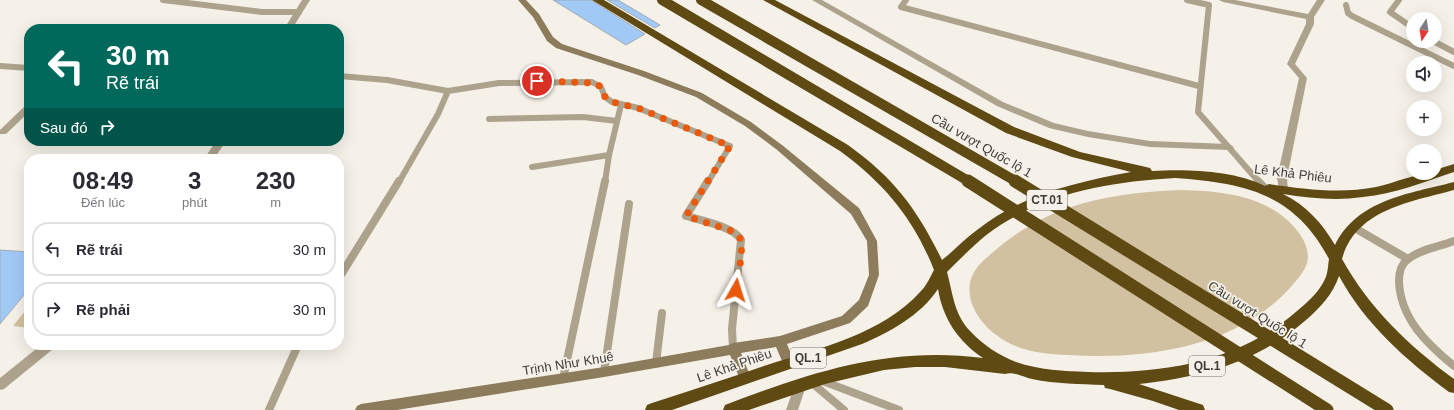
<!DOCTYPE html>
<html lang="vi">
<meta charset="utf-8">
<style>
:root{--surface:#fff;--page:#f7f7f7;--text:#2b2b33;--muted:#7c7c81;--line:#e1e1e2}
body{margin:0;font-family:Helvetica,sans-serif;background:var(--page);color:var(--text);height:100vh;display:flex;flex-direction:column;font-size:15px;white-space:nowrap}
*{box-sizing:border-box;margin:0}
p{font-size:13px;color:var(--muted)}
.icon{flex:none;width:22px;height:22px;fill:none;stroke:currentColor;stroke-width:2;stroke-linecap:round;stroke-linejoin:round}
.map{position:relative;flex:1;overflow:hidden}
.drawer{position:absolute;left:24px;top:154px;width:320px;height:196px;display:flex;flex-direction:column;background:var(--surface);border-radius:16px;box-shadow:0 4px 16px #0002}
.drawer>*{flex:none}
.guide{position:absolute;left:24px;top:24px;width:320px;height:122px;border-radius:16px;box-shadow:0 4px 16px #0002;background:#00695c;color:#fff;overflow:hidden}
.needle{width:26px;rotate:192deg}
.tools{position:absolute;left:1406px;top:12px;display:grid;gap:8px}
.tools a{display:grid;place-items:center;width:36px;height:36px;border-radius:50%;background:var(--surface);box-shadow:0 4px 16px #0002;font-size:20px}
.pin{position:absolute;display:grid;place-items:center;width:34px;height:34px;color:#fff;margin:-17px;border:2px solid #fff;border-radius:50%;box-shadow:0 1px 4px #0007}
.me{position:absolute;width:44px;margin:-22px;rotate:6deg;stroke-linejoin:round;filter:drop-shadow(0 0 3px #0008)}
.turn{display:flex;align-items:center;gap:14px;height:84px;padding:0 16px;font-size:18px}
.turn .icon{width:52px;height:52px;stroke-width:2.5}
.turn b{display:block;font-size:28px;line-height:34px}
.then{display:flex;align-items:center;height:38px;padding:0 16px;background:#0003;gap:8px;font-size:15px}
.eta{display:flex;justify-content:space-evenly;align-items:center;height:68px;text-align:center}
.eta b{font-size:24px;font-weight:700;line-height:28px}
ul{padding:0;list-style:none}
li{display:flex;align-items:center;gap:12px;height:54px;margin:0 8px 6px;padding:0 8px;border:2px solid var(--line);border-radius:16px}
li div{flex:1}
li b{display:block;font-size:15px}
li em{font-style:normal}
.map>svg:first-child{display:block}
.green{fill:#d1c1a1}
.building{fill:#a1c9f6;stroke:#a5abb3}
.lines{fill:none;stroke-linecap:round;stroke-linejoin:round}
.lane-far1{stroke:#ada28c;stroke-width:6}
.lane{stroke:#ada28c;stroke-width:8}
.street{fill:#ada28c;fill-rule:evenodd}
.secondary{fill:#8c7c5b;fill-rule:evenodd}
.highway{fill:#604a14;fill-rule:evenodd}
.highway-bridge-far1{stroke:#604a14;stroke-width:10}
.highway-bridge{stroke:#604a14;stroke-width:13}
.route{stroke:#ea580c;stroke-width:7;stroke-dasharray:0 12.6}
.labels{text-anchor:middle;stroke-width:3.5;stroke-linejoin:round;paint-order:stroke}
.shield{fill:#f5f1e8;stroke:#75736e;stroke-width:1}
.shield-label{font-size:12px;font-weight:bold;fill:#3e3d39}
.street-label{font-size:13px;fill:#3e3d39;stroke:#f5f1e8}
</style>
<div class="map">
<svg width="1454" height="410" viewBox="0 0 1454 410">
<rect width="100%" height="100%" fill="#f5f1e8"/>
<g class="green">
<path d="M 1181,190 C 1223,191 1272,196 1299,233 C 1305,241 1310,253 1307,263 C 1304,273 1295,282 1288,290 C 1234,348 1143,360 1068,355 C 1042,354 1016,351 995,334 C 978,321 962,296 973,274 C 977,266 985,259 992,253 C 1019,229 1052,211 1088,202 C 1119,194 1149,191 1181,190 Z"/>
<polygon points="29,306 29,328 13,326"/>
</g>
<g class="building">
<polygon points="553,0 591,0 645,34 626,45"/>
<polygon points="607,0 618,0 660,25 655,28"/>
<polygon points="0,250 29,252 29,289 0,324"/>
</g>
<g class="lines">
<g class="lane-far1">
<polyline points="163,0 262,12 299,12"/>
<polyline points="906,0 901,7 1199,86"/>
<polyline points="1187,0 1209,5 1198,112 1259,182"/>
<polyline points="1399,0 1390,12 1413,28"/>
<polyline points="1346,5 1348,13 1352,16 1454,66"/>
<polyline points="1433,41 1454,52"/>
<polyline points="0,66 29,68"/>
<polyline points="339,76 387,80 448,91 499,83 592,82 601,87 605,97 612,102 638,108 730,146 708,182"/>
<polyline points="489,119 583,117 617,121"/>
<polyline points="609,155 621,105"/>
<polyline points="532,167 609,155 605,182"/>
<polyline points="399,182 438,114 448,91"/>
</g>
<g class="lane">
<path d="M 708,181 L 686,216 C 700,220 735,227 741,240 L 732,329 L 733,348"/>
<polyline points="1258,181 1264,187"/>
<polyline points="1353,227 1408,259"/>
<path d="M 1454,241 C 1439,247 1421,249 1408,259 C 1401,264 1399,273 1399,281 C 1400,318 1427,344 1454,366"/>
<polyline points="339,278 399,181"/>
<polyline points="656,363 662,313"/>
<polyline points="604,372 629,204"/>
<polyline points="563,379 605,181"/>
<polyline points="820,380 899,410"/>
<polyline points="812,383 844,410"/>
<polyline points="269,410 298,345"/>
</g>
<g class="street">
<polygon points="302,0 310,0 292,29 284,29"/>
<polygon points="812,0 822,0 1003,102 1054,123 1088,131 1150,141 1229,144 1234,147 1229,150 1150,147 1088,137 1049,128 997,106"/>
<polygon points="1219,0 1235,0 1308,14 1317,0 1325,0 1314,17 1314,24 1295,64 1307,78 1287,178 1288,191 1286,194 1280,194 1277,178 1299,78 1287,64 1306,24 1306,19 1223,2"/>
<polygon points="29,104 29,112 6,134 0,134 0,130 26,105"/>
<polygon points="216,141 226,141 214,159 204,159"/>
<polygon points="41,345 55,345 53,349 4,389 0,390 0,378"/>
<polygon points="800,381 804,382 806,386 798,410 786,410 796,382"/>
</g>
<polygon class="secondary" points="518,0 526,0 539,14 553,37 562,44 644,71 702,93 751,122 782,145 859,208 877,241 879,275 868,306 850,323 787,344 795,364 793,368 789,369 785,368 776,347 741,353 751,378 749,382 745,383 741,382 730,355 604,377 397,410 355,410 357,406 361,404 604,367 729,345 733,343 780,336 842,316 859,300 869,275 867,241 851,214 776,149 745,126 696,97 638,75 556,48 547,41 533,17"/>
<path class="highway" d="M 592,0 L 604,0 L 848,145 C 895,179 917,209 942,260 C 954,251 964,239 977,230 C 1021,195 1076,182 1131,172 L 1072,157 L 1006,133 L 763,0 L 775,0 L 1014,127 L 1080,152 L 1146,167 L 1150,168 L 1152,171 C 1186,169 1233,170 1265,186 L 1269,184 C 1304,189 1340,194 1376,187 C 1395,183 1415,173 1435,173 L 1435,170 L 1454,164 L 1454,172 C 1424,182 1394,194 1363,197 C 1336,201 1309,198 1283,194 C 1306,205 1322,223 1335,245 C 1358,199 1409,194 1454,182 L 1454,190 C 1411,202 1356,209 1342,259 C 1369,308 1409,346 1454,379 L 1454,393 L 1449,392 C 1406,360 1365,324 1339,276 C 1333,294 1320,308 1306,320 C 1258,362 1202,377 1139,384 L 1203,405 L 1205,410 L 1179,410 L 1153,401 L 1110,389 L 1105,388 L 1104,385 C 1080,384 1056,384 1032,379 C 1023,377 1013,371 1005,374 L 945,367 L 915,367 L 884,370 L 825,384 L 749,410 L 723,410 L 725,405 C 812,372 889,346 983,358 C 958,341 943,319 938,289 C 921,315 890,332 862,344 L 672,410 L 645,410 L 647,405 L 652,403 C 690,391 729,378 767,365 C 820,348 883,334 921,291 C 927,285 930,277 934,270 C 914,219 884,183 840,151 ZM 1175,178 C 1245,183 1294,193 1329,259 C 1328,265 1328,273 1325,279 C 1319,292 1308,302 1297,311 C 1238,362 1164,374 1088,372 C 1064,371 1039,370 1016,362 C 1000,356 983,345 971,332 C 954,315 953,294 947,272 C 959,260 972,247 985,236 C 1041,193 1107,182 1175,178 Z"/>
<g class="highway-bridge-far1">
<polyline points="662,0 970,182"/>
<polyline points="701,0 1017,182"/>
</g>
<g class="highway-bridge">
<polyline points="968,181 1327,410"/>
<polyline points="1015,181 1387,410"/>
</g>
</g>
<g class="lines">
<path class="route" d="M 537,81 L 595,83 L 601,87 L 605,97 L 612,102 L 638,108 L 730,146 L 686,216 L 732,231 C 736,233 740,236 741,241 C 743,254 738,276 736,290"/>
</g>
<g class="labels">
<g class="shield">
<rect x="1027" y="190" width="40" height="20" rx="3"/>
<rect x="790" y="348" width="36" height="20" rx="3"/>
<rect x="1189" y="356" width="36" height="20" rx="3"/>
</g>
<g class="shield-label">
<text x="1047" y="204">CT.01</text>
<text x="808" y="362">QL.1</text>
<text x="1207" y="370">QL.1</text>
</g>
<g class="street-label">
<text transform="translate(982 145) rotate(30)" y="5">Cầu vượt Quốc lộ 1</text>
<text transform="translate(1293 173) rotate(7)" y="5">Lê Khả Phiêu</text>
<text transform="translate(1258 314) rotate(32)" y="5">Cầu vượt Quốc lộ 1</text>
<text transform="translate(568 363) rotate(-9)" y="5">Trịnh Như Khuê</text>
<text transform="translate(734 365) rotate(-19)" y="5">Lê Khả Phiêu</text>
</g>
</g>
</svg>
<div class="tools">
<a><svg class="needle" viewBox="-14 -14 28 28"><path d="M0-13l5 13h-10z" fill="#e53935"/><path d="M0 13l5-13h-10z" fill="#7c7c81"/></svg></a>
<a><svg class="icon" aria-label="sound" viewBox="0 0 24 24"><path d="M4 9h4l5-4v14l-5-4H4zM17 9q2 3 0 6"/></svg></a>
<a>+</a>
<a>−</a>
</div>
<div class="pin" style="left:537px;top:81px;background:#d93025"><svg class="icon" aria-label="arrive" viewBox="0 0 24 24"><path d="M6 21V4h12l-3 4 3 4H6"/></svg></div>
<svg class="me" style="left:736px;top:290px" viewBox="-20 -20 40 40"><path d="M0-17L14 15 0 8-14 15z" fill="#ea580c" stroke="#fff" stroke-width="4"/></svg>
<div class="guide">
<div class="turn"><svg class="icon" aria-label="left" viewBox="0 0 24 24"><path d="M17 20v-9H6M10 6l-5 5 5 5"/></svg><div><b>30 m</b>Rẽ trái</div></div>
<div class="then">Sau đó<svg class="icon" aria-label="right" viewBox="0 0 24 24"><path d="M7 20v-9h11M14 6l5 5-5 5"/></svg></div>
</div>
<section class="drawer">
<div class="eta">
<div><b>08:49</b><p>Đến lúc</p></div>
<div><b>3</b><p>phút</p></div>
<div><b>230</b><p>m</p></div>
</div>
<ul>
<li><svg class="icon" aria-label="left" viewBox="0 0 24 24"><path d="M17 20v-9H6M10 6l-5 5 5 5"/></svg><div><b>Rẽ trái</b></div><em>30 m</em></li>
<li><svg class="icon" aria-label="right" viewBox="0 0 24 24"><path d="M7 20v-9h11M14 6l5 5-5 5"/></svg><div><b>Rẽ phải</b></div><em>30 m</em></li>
</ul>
</section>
</div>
